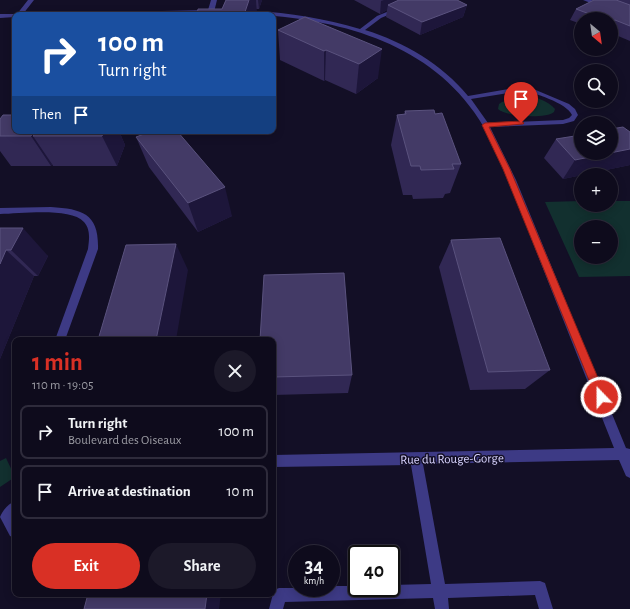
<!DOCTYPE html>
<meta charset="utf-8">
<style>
:root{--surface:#0e0b1c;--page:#1c1929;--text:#f1f3f6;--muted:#9b9ba3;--line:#2e2b3b;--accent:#d93025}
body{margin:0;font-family:"Alegreya Sans",sans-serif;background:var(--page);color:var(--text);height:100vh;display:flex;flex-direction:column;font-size:15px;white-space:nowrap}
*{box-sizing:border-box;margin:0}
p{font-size:13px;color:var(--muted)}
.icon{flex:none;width:22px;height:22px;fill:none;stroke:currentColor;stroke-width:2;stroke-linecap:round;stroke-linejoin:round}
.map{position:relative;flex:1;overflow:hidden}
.sheet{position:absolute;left:12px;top:337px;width:264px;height:260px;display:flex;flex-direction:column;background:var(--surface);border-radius:8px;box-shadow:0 2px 10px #0003,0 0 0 1px var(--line)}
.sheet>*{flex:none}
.top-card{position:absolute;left:12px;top:12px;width:264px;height:122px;border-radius:8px;box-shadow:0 2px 10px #0003,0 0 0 1px var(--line);background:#1a4fa0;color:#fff;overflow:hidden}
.needle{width:26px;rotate:151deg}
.tools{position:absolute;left:574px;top:12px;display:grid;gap:8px}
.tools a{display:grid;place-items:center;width:44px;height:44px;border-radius:50%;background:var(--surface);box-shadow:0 2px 10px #0003,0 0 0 1px var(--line);font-size:20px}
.speed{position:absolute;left:288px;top:545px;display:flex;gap:8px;font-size:20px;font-weight:700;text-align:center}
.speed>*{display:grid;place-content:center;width:52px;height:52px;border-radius:50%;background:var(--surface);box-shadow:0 2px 10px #0003,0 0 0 1px var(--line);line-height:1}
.speed small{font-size:10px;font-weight:400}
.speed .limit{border:2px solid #111;border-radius:6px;background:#fff;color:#111}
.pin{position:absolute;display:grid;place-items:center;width:34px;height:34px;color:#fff;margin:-41px -17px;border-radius:50% 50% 50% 0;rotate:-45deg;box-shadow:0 0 4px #0007}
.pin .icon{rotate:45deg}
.me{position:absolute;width:44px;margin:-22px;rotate:338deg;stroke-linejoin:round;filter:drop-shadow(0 0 3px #0008)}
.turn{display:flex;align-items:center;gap:14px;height:84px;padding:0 20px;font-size:18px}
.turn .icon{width:52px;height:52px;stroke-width:2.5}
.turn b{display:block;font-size:28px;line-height:34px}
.then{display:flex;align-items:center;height:38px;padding:0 20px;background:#0003;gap:8px;font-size:15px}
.round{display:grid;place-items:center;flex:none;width:42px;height:42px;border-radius:21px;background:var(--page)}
.summary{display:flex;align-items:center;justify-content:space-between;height:68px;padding:0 20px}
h1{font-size:24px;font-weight:700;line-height:30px;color:var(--accent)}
.action{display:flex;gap:8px;margin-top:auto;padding:8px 20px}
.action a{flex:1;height:46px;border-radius:24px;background:var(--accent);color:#fff;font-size:16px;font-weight:700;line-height:46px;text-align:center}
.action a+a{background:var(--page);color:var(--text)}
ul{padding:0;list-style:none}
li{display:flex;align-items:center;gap:12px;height:54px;margin:0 8px 6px;padding:0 12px;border:2px solid var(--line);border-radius:8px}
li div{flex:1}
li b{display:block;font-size:15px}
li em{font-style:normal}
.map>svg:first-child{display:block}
.green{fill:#12302f;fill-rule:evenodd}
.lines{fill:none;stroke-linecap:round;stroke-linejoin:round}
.minor{fill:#3d3a85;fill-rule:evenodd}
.wall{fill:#312854}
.shaded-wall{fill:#1d163a}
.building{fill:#433a66;stroke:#5a527e}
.route{fill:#d93025;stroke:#8d1f18}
.labels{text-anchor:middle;stroke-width:3;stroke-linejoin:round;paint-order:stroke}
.near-street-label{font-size:13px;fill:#d9d4ff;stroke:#130f26}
</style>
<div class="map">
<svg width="630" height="609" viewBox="0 0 630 609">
<rect width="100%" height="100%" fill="#130f26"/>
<g class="green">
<path d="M 526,96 C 537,97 548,101 555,109 L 554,112 C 546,119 506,117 498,109 L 499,104 L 502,102 Z"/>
<path d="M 581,201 L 581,205 L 611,205 L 611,201 L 630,201 L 630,276 L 579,277 L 545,202 ZM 581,227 L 611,227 L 611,257 L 581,257 Z"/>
<polygon points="6,458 15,477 0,487 0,461"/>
</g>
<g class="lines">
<g class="minor">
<polygon points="28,0 34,0 23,14 208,10 211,0 217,0 214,12 211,14 15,15 15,17 0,18 0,14 17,14"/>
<path d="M 416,0 L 423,0 L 381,18 L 365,30 C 404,42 442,64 468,96 L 521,87 L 531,88 L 569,104 L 575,109 L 578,115 L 574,121 L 563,124 L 490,127 L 516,180 L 626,448 L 630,449 L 630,478 L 626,476 L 619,460 L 423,464 L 445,584 L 540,581 L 545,583 L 553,609 L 539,609 L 535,595 L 448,598 L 449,609 L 435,609 L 433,598 L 285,602 L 283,609 L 269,609 L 274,590 L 279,588 L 331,588 L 331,586 L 357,586 L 357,588 L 391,588 L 391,585 L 431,584 L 411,465 L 273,467 L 273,455 L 614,448 C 587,380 560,312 533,243 C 516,199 501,150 474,112 C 422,38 328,17 243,14 L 240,12 L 243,10 C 283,12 321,17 360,29 L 377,16 ZM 521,91 C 533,92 567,103 572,115 L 569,118 L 563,120 L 488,123 L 471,99 Z"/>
<polygon points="583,0 591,0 606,6 601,7"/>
<path d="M 51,207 C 83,209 99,214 98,249 L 65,340 L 55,340 L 88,249 C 89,240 91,230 84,222 C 70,207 20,214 0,214 L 0,208 Z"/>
<path d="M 15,501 L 15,538 L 10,536 L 0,517 C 3,510 8,504 15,501 Z"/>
</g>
</g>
<g class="wall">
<polygon points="226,0 262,0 259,9 256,9 257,15 197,15 222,9"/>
<polygon points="354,0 457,0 467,5 463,17 420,35 386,17 387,10 380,14"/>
<polygon points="594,0 630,0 630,41 611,33 611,19 581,19 581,24 570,20 576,9"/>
<polygon points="305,17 378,78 356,94 325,80 324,81 280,60 278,30"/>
<polygon points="405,111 435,114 461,164 450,193 445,194 443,198 413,199 412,195 403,195 391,145 397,115 404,114"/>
<polygon points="0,119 15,131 119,131 125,145 117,166 53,166 52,164 51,166 11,166 0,151"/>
<polygon points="630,132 630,165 563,179 544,158 556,139"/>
<polygon points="136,137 232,216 198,232 149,167"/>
<polygon points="0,228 48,256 38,276 34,276 0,359"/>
<polygon points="451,240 550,370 525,389 470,390 439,267"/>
<polygon points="273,340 352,375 348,393 273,395"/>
</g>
<g class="shaded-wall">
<polygon points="249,0 256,0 257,15 244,15"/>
<polygon points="258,0 262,0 259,9"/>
<polygon points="384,0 414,0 388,5 387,10 380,14 381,1"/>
<polygon points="467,5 463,17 420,35 422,22"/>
<polygon points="615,20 611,27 611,23 612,22"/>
<polygon points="382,49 378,78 356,94 359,64"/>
<polygon points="326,50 325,80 324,81 324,51"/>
<polygon points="34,131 54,131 33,136 52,164 51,166 31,136"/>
<polygon points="104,131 119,131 125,145 117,166 102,136"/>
<polygon points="630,149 630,165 563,179 575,160"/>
<polygon points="225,187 232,216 198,232 188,203"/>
<polygon points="23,228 48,256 38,276 11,250"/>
<polygon points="176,244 188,270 176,340 156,340"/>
<polygon points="6,250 34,276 0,359 0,264"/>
<polygon points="207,594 221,594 219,609 205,609"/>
</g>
<g class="building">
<polygon points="226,0 249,0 244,15 197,15 198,9 222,9"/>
<polygon points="399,0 457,0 467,5 422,22 388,5"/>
<polygon points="594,0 616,0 630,5 630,26 615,20 612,22 611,22 611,19 603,19 576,9"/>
<polygon points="305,17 382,49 359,64 326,50 324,51 278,30"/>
<polygon points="434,110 435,114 442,113 461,164 452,164 454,169 421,170 420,166 411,166 397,115 406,114 405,111"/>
<polygon points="3,115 15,115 15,131 34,131 31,136 0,136 0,119"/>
<polygon points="623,127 630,132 630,149 575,160 556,139 581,135 581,153 611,153 611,129"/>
<polygon points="39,131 104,131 102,136 33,136"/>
<polygon points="152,131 177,131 225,187 188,203 136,137"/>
<polygon points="0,228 23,228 11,250 6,250 0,264"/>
<polygon points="500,238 550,370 488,372 451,240"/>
<polygon points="176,244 156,340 98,340 126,245"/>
<polygon points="344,273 352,375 273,377 273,340 260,340 264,275"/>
<polygon points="88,594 207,594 205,609 84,609"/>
</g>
<polygon class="route" points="521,121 524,123 523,124 489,127 510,169 606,397 605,400 601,402 597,400 503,169 482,125 485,123"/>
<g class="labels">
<g class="near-street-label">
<text transform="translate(452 458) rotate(-1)" y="5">Rue du Rouge-Gorge</text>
</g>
</g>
</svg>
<div class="tools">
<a><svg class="needle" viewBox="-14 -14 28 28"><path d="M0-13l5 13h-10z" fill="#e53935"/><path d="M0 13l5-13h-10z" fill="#9b9ba3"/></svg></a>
<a><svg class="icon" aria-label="search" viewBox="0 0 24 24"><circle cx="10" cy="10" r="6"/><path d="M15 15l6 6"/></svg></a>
<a><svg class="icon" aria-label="layers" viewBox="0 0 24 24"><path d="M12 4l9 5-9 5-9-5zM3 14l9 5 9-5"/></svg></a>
<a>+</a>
<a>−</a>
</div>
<div class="speed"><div>34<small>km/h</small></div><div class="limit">40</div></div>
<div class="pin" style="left:521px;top:123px;background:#d93025"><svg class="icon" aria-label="arrive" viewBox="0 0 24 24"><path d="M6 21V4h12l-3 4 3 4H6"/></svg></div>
<svg class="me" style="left:601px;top:397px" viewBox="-20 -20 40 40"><circle r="17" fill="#d93025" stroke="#fff" stroke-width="3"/><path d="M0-11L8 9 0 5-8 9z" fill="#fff"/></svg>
<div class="top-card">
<div class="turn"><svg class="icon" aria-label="right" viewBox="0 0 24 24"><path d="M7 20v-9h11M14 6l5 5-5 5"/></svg><div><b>100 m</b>Turn right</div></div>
<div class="then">Then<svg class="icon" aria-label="arrive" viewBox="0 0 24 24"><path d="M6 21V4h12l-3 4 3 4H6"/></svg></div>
</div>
<section class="sheet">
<div class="summary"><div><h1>1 min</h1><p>110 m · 19:05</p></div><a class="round"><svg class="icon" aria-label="close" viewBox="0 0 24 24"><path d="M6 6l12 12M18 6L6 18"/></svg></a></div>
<ul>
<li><svg class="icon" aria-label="right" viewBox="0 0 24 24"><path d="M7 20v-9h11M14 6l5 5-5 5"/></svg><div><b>Turn right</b><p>Boulevard des Oiseaux</p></div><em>100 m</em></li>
<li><svg class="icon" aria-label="arrive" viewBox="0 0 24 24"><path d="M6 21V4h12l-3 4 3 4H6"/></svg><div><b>Arrive at destination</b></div><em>10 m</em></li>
</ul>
<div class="action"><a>Exit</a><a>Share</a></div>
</section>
</div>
